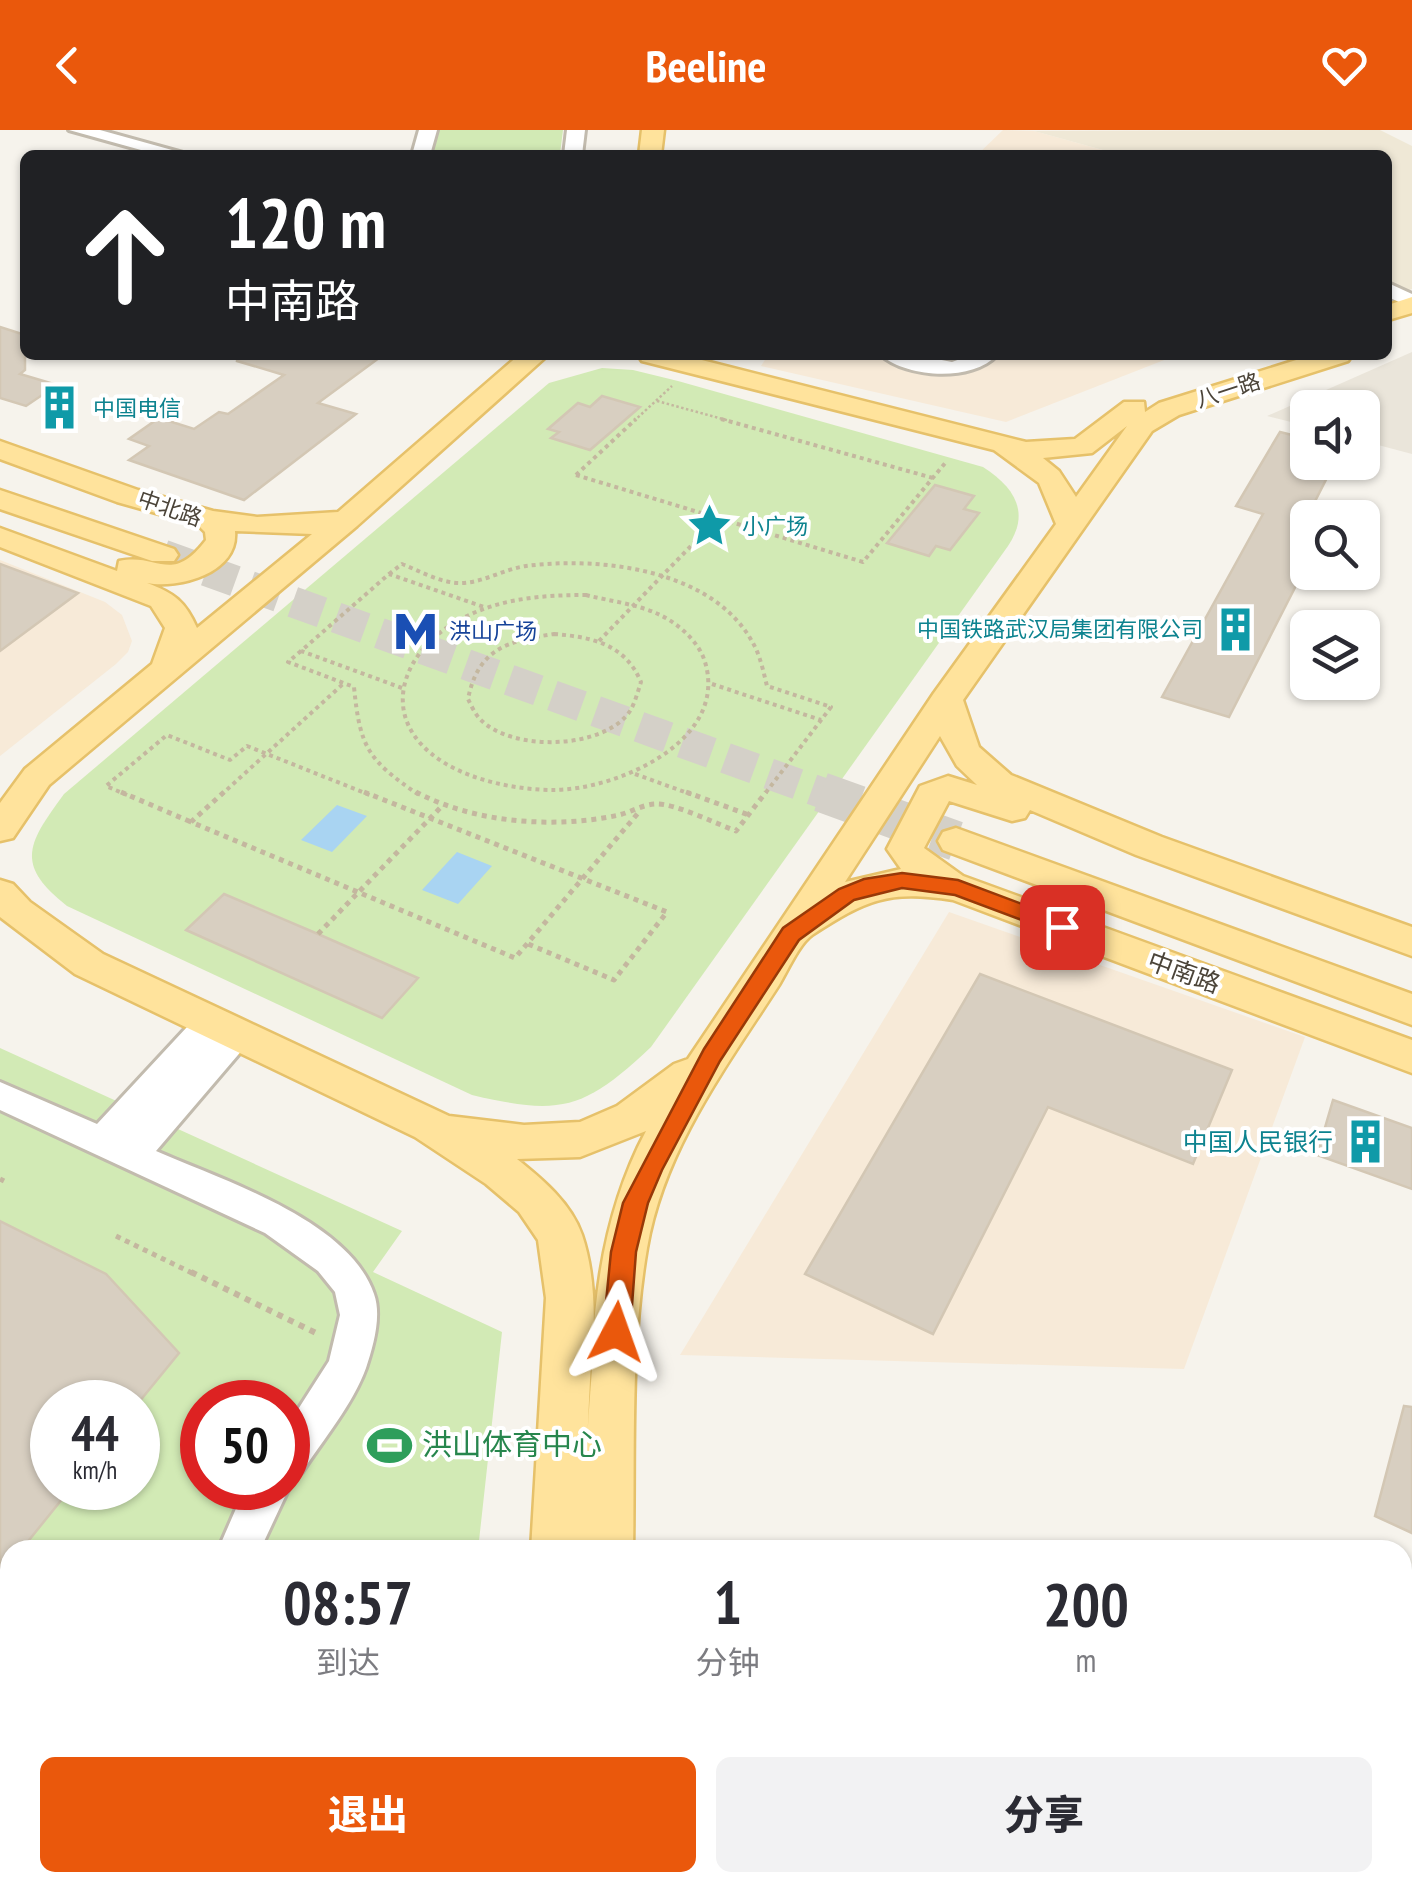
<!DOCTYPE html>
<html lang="zh">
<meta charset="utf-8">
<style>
:root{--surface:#fff;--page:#f2f2f3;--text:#2b2b33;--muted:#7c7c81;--accent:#ea580c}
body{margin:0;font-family:"PT Sans Narrow","Noto Sans SC",sans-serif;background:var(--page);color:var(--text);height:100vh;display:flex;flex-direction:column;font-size:38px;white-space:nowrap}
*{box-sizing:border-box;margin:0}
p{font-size:32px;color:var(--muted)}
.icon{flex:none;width:55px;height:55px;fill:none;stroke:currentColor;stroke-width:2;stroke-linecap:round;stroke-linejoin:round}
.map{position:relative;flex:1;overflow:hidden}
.drawer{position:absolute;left:0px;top:1410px;width:1412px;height:352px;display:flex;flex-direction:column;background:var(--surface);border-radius:30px 30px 0 0;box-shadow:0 2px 8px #0004}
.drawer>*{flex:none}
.guide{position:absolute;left:20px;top:20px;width:1372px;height:210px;border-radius:15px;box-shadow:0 2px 8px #0004;background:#202124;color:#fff;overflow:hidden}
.tools{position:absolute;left:1290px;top:260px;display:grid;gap:20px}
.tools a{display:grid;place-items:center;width:90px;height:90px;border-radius:15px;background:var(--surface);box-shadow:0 2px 8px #0004;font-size:50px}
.speed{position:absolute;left:30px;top:1250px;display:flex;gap:20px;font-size:50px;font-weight:700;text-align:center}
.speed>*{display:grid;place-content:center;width:130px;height:130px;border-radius:50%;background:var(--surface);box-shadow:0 2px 8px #0004;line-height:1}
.speed small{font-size:25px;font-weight:400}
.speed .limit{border:15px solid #d22;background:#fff;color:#111}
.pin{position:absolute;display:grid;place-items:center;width:85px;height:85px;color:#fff;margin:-42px;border-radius:20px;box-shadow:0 5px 15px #0006}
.me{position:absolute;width:110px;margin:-55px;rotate:4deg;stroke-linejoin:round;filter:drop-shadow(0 0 8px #0008)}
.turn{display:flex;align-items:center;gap:35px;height:210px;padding:0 40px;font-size:45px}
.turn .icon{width:130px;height:130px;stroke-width:2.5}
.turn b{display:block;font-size:70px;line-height:85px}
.eta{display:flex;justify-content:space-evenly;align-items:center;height:170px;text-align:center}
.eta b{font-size:60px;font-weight:800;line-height:70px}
.cta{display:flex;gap:20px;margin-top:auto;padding:20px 40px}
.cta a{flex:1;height:115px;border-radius:15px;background:var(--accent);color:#fff;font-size:40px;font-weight:800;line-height:115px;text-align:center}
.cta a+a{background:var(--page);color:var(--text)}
header{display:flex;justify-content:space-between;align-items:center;height:130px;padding:0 40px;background:var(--accent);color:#fff;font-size:45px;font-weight:800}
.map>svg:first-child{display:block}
.residential{fill:#eae5da}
.commercial{fill:#f7ead8}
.education{fill:#efe8d6}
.green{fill:#d2eab5;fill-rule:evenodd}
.water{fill:#a9d4f2}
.building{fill:#d8cfc1;stroke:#d3c7b4;stroke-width:2.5}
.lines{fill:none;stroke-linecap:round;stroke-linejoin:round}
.major-tunnel-far1{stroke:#d4d0c8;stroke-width:31;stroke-dasharray:31 15;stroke-linecap:butt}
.major-tunnel{stroke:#d4d0c8;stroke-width:40;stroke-dasharray:40 20;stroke-linecap:butt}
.minor-casing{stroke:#c2bbae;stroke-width:6}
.major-casing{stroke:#e6c16a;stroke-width:5}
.path-far3{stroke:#c4b79f;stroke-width:2.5;stroke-dasharray:2.5 2.5;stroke-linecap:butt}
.path-far2{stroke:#c4b79f;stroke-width:4;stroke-dasharray:4 4;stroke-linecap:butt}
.path-far1{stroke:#c4b79f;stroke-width:5;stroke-dasharray:5 5;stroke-linecap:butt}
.path{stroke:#c4b79f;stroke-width:6;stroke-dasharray:6 6;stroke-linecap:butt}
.minor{fill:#fff;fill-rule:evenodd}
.major{fill:#ffe39c;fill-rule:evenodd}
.route{fill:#ea580c;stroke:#983908;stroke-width:2.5}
.labels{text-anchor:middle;stroke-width:8;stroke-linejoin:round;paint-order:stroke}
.far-street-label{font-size:22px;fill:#4b4439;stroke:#fff}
.far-culture-label{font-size:22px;fill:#0d838f;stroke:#fff;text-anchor:start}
.far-transit-label{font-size:22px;fill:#164399;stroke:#fff;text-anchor:start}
.street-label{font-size:25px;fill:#4b4439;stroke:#fff}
.culture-label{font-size:25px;fill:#0d838f;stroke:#fff;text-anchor:end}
.near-leisure-label{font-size:30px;fill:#27864d;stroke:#fff;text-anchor:start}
</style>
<header><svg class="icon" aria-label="back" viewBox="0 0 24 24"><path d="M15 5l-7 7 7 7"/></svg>Beeline<svg class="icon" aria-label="heart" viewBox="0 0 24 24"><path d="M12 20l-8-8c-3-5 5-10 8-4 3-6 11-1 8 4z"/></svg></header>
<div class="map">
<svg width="1412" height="1761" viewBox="0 0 1412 1761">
<rect width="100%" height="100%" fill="#f6f3ec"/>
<polygon class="residential" points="1412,222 1412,324 1363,311 1362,278 1308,278 1307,296 1267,286"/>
<g class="commercial">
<polygon points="1003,0 1034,1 1121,25 977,25"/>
<polygon points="768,225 1177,225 1006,292 761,236"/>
<polygon points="0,430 105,472 122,485 132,511 128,522 116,534 0,626"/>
<polygon points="949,782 1305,907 1184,1239 680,1225"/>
</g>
<polygon class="education" points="1380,0 1412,16 1412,159 1403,162 1388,153 1388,25 1121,25 1034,1"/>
<g class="green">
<polygon points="439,0 563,0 560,24 432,22"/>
<path d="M 602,238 L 633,240 L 678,251 L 983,337 C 1014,357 1031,382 1008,416 L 651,917 C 584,980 561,986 472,965 L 67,776 C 13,734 29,712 64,664 L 549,253 Z"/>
<path d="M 0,918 L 402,1101 L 373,1142 L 502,1202 L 478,1420 L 10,1420 L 10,1722 L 0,1722 ZM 52,1272 L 138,1272 L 138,1358 L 52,1358 ZM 202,1272 L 288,1272 L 288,1358 L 202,1358 Z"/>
</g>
<g class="water">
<polygon points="337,675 367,686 332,722 301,710"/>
<polygon points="457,722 492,736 458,774 422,760"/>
</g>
<g class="building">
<polygon points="0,197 25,205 25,240 20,244 57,255 26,276 0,268"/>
<polygon points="238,225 383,225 318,273 356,284 244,370 129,330 149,316 129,309 159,288 194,299 219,282 228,284 284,245 237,231"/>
<polygon points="602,266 640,277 590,320 551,308 559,302 548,299 578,273 590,277"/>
<polygon points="1280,302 1308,309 1308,332 1335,332 1308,385 1308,432 1229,587 1162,567 1263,384 1236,376"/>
<polygon points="935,355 974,366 964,379 979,383 950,420 936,416 929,426 887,413"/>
<polygon points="0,434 78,463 0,521"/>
<polygon points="224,764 318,804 418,848 382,888 186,800"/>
<polygon points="980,844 1232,940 1193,1034 1048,977 933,1204 805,1144"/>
<polygon points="1333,970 1412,998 1412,1059 1317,1025"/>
<polygon points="0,1091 106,1144 179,1223 139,1272 52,1272 52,1358 71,1358 21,1420 10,1420 10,1433 0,1446"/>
<polygon points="1404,1276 1412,1277 1412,1403 1375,1386"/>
</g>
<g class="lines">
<polyline class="major-tunnel-far1" points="163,425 828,665"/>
<polyline class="major-tunnel" points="821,662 956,711"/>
<defs>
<g id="minor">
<polygon points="69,0 100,0 190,25 159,25"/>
<polygon points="419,0 437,0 430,25 412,25"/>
<polygon points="567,0 585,0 582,25 564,25"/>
<polygon points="1388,153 1412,164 1412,178 1388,167"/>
<path d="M 881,225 L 916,225 L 952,232 L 971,225 L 997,225 C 972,252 907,248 881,225 Z"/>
<path d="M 212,880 L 224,883 L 228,892 L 224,899 L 239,892 L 251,896 L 255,905 L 156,1021 C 222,1050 349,1090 374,1164 C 382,1186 373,1217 366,1238 C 353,1274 323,1310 302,1342 L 288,1348 L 288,1295 L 329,1231 L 340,1185 L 335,1162 L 318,1141 L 265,1103 L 0,980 L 0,952 L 97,994 L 200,883 Z"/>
<polygon points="288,1354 289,1358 260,1420 218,1420 245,1358 288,1358"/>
<polygon points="10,1570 10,1614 0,1617 0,1573"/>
</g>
<g id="major">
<polygon points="642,0 664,0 661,25 639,25"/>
<polygon points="1412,167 1412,183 1388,190 1388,175"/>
<path d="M 519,225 L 548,225 L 357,396 L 49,655 L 13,708 L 0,711 L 0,673 L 25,639 L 152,534 L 165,498 L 151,476 L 0,417 L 0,398 L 117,441 L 119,431 C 158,422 171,456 206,410 L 205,402 L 198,395 L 117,372 L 0,329 L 0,311 L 138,360 L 213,381 L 257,387 L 338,382 ZM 235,401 L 312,404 L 197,498 C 185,471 174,463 147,453 C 179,459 239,443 235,401 Z"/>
<path d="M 638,225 L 682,225 L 1026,312 L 1075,309 L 1124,272 L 1144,272 L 1145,282 L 1159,273 L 1312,225 L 1352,225 L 1348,231 L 1179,285 L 1152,301 L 963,570 L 979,617 L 1011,645 L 1162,707 L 1412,797 L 1412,826 L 1136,725 L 1030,680 L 1025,688 L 1012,691 L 949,671 L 924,718 L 963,746 L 1412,910 L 1412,943 L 953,770 C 887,760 866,770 812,805 C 799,814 787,842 779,855 C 726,937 664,1019 647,1118 C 630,1216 635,1320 633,1420 L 531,1420 L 546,1168 L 538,1110 L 519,1082 L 486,1054 L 415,1007 L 75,844 L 0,787 L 0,750 L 13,754 L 30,772 L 103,824 L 449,986 L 524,995 L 580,992 L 617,976 L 674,934 L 688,929 L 934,563 L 1056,394 L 1039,353 L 994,320 L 642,231 ZM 1127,296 L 1076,367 L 1059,341 L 1043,328 L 1092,323 ZM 940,606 L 957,636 L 977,655 L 948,646 L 920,656 L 887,719 L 901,739 L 845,752 ZM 646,1001 C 593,1101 592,1206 587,1317 C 589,1250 604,1170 582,1105 C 571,1073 542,1049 517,1029 L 580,1027 Z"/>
<polygon points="0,360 174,419 178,425 174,431 152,431 0,379"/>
<polygon points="956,698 1412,864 1412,895 943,720 938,711 943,702"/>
<polygon points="508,1752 621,1752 621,1761 507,1761"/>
</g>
</defs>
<use href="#minor" class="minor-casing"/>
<use href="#major" class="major-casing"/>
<g class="path-far3">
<polyline points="657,271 730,291"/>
<polyline points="634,291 672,256"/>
</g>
<g class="path-far2">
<polyline points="721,289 933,348"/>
<polyline points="576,345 863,432 946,332"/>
<polyline points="576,345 636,289"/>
<path d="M 389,444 L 402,434 C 420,441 440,453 460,453 C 483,453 504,439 526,436 C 603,426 719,440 756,519 C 761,530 764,544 767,556 L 831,577 L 764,665"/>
<path d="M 586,465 C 609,471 638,474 660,485 C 679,494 699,512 705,532 C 729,611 617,660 553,660 C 518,660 473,651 443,632 C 373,588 403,516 467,486 C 504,468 545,465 586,465 Z"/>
<path d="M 554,504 C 592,507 625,514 641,552 C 638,561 635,573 630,581 C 604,620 511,622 480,589 C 475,584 471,575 468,569 C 478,519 507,511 554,504 Z"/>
<polyline points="599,511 718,388"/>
<path d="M 301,521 L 288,532 L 354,557 C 360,618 368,630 419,665"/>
<polyline points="712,554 821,590"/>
<polyline points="402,558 301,521 389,444 484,477"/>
<polyline points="635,644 693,665"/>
<polyline points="127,665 106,656 167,605 230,630 247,616 370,665"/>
<polyline points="221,665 343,554"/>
</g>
<g class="path-far1">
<polyline points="121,662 191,692"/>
<polyline points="224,662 191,692 515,828 639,682"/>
<polyline points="364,662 667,782 614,850 528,814"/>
<path d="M 416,662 C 474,693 555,699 619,685 C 631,682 644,674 656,674 C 674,673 717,694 736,701 L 766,662"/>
<polyline points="686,662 749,685"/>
<polyline points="318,804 443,675"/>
<polyline points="0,1049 4,1051"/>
<polyline points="116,1106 196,1145"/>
</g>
<polyline class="path" points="191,1142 320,1205"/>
<use href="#minor" class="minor"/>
<use href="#major" class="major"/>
</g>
<polygon class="route" points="902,743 958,750 1070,792 1073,797 1062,805 955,765 902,758 854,770 799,810 720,931 662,1040 648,1073 636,1122 630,1202 626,1210 616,1213 607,1210 603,1202 611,1122 623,1073 704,919 783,798 839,759 864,749"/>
<defs>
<symbol id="building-bare" viewBox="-9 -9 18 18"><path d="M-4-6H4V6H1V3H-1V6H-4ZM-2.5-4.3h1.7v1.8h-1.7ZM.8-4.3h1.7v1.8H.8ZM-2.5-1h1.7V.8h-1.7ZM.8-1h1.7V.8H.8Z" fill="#0f9aa8" stroke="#fff" stroke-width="2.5" paint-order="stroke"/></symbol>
<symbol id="sight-bare" viewBox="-9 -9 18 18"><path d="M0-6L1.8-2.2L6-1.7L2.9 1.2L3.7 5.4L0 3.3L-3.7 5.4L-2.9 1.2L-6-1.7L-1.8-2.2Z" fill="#0f9aa8" stroke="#fff" stroke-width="2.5" paint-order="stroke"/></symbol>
<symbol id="metro-bare" viewBox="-9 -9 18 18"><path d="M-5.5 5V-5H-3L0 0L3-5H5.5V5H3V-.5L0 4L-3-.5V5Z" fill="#1a4fb4" stroke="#fff" stroke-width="2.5" paint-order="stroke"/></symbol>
<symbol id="stadium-bare" viewBox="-9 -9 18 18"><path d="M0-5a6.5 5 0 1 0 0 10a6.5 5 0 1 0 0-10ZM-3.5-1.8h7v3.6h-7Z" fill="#2e9e5b" stroke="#fff" stroke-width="2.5" paint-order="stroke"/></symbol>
</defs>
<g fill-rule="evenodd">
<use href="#building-bare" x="28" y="246" width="63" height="63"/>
<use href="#sight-bare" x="678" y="364" width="63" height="63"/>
<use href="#building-bare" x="1204" y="468" width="63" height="63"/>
<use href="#metro-bare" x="384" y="470" width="63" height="63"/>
<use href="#building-bare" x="1334" y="980" width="63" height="63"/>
<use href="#stadium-bare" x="358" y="1284" width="63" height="63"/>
</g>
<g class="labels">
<g class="far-street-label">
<text transform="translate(1228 260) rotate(-18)" y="8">八一路</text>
<text transform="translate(170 378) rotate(19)" y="8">中北路</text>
</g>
<g class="far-culture-label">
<text x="93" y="286">中国电信</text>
<text x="742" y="404">小广场</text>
<text x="1203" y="507" text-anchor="end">中国铁路武汉局集团有限公司</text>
</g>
<g class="far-transit-label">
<text x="449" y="509">洪山广场</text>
</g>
<g class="street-label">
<text transform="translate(1184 842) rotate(20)" y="9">中南路</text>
</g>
<g class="culture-label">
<text x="1333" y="1021">中国人民银行</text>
</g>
<g class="near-leisure-label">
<text x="422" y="1325">洪山体育中心</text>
</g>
</g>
</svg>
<div class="tools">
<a><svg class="icon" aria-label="sound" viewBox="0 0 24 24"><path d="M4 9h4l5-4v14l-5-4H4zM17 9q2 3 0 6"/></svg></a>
<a><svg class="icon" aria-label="search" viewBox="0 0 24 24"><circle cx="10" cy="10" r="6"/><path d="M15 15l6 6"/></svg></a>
<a><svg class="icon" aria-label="layers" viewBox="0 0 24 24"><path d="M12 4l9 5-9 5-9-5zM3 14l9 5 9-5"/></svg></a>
</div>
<div class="speed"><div>44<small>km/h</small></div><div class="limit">50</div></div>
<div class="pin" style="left:1062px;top:797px;background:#d93025"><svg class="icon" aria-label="arrive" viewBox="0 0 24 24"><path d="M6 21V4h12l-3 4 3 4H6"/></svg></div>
<svg class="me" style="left:616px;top:1202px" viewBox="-20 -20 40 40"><path d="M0-17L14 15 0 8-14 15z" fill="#ea580c" stroke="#fff" stroke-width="4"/></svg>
<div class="guide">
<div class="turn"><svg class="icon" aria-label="ahead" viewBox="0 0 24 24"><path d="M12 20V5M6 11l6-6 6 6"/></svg><div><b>120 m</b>中南路</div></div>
</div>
<section class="drawer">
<div class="eta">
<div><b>08:57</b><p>到达</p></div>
<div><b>1</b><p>分钟</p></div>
<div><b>200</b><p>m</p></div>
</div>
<div class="cta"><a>退出</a><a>分享</a></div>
</section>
</div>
